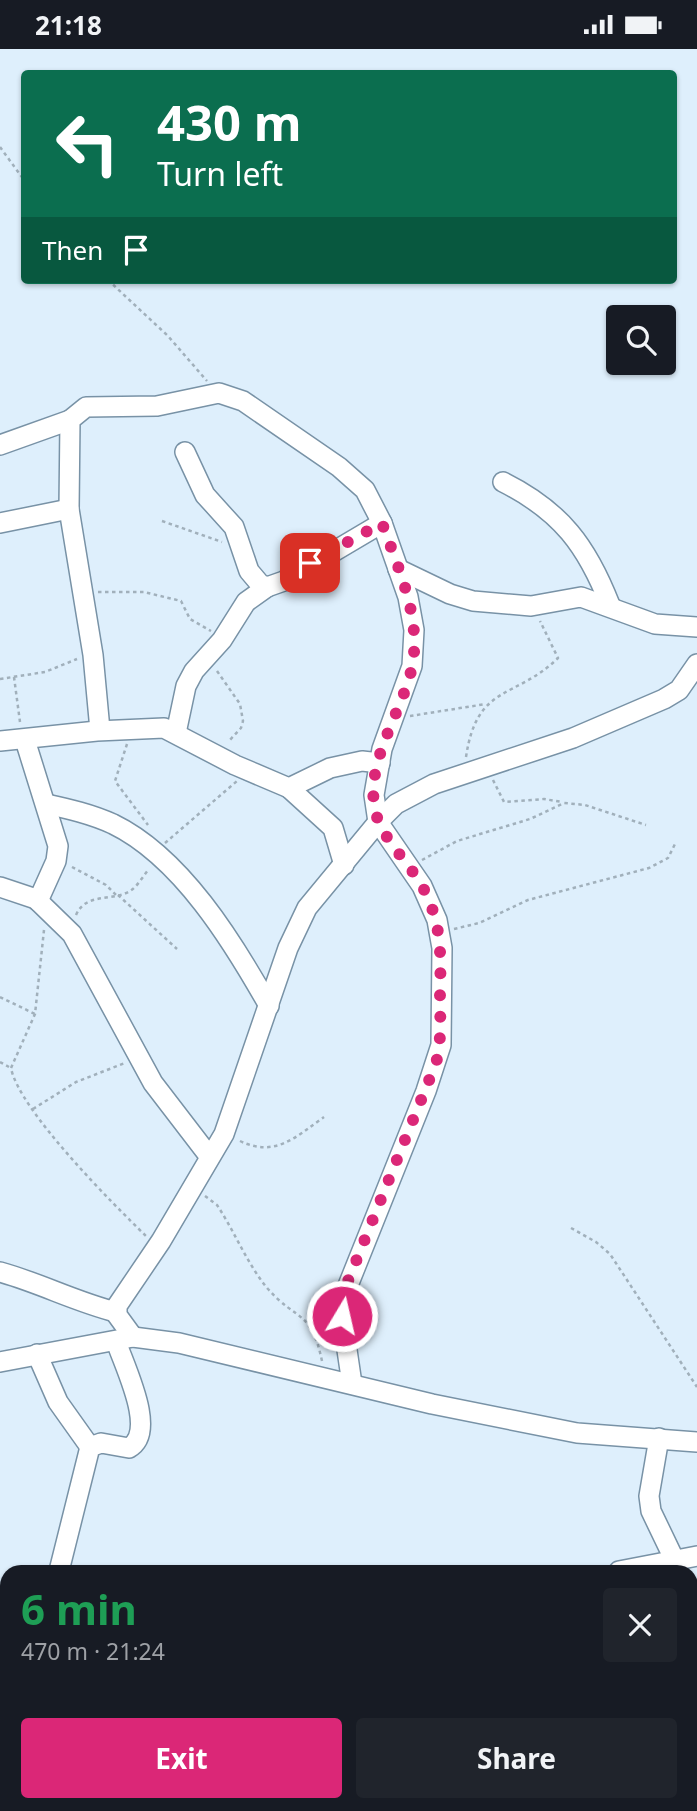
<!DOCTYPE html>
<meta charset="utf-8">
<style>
:root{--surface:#171b24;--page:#20242c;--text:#f1f3f6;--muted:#9ea1a6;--accent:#db2777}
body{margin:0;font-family:"Noto Sans",sans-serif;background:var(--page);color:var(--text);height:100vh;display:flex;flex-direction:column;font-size:26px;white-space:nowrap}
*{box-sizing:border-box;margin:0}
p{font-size:23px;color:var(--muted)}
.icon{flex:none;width:38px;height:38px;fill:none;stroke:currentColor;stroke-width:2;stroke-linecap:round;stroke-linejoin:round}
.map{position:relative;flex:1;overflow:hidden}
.panel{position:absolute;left:0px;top:1516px;width:698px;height:247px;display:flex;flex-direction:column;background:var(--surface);border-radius:21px 21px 0 0;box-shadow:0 2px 5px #0004}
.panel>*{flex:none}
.banner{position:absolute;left:21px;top:21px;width:656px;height:214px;border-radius:7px;box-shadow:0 2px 5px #0004;background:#0b6e4f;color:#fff;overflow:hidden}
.fabs{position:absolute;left:606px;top:256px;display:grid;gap:14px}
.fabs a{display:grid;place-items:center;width:70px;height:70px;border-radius:7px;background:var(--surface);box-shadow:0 2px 5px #0004;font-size:35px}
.pin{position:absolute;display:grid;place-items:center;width:60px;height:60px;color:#fff;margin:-30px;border-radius:14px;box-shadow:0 4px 10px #0006}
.me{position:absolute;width:77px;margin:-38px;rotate:9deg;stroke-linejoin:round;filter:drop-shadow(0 0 5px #0008)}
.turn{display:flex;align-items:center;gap:24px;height:147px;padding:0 21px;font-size:32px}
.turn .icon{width:91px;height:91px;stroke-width:2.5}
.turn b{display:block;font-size:49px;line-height:60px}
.then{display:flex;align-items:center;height:66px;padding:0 21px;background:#0003;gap:14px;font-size:26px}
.round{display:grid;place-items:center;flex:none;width:74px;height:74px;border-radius:7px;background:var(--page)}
.summary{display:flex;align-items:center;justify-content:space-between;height:119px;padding:0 21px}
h1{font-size:42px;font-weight:700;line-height:52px;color:#1e9e55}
.primary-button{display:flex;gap:14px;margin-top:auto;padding:14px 21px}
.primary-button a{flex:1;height:80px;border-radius:7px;background:var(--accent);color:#fff;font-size:28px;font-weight:700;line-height:80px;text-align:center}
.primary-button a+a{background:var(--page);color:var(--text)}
.status{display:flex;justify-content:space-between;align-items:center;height:49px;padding:0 35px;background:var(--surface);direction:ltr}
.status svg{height:19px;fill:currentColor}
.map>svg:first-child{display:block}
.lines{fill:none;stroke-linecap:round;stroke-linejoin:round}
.minor-casing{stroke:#7892a6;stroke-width:22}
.path{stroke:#a1b0bb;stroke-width:2.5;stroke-dasharray:3.5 3.5;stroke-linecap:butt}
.minor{stroke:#fff;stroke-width:19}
.route{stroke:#db2777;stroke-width:12;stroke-dasharray:0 21.6}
</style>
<div class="status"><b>21:18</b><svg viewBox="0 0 49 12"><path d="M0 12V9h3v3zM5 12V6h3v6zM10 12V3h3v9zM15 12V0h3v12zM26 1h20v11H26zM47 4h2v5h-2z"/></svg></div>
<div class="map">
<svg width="697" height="1762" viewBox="0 0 697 1762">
<rect width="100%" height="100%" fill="#deeffc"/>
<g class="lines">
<defs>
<g id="minor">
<polyline points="0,396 70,371"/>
<polyline points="185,403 205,446 234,478 249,522 260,535 267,538 284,532 382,474"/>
<path d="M 503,433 C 561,462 587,497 610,556"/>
<polyline points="0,474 69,460"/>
<polyline points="398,520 450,545 473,552 531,557 581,548 655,575 697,578"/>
<polyline points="100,681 93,606 69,460 70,371 86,358 157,357 219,344 243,352 339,418 365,441 382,474 408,548 414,581 412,617 382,700 374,746 378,773 422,837 437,871 442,899 441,996 426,1042 343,1249 342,1267 352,1335"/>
<polyline points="176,684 186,637 194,622 222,591 246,553 267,538"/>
<polyline points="25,691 58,797 56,812 38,852"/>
<polyline points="0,692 97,682 164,679 235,716 289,739 330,719 362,712 380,714"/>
<polyline points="289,739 333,779 344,816"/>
<path d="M 46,755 C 69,760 91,765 113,775 C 181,808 233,893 269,957"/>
<polyline points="0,838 36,850 72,885 153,1034 209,1107"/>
<path d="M 0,1223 C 40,1234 76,1253 116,1263"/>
<polyline points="133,1288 117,1266 117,1257 161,1192 224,1085 288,899 307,859 378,773 396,755 434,735 573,689 664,650 679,641 697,615"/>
<polyline points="37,1305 58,1353 90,1398"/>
<polyline points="0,1313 133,1288 179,1294 432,1355 577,1384 697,1393"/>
<polyline points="659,1389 649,1447 651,1462 675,1512"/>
<path d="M 59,1522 L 90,1398 L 101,1394 L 129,1399 C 158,1383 124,1317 116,1292"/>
<polyline points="619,1522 697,1507"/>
<polyline points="0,1560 7,1577"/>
<polyline points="0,1619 7,1602"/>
<polyline points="691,1646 697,1645"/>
<polyline points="474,1755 479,1762"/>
</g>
</defs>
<use href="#minor" class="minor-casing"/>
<g class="path">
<polyline points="0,98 24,131"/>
<polyline points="108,231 168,287 207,332"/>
<polyline points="162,472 222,493"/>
<polyline points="98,543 144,543 181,552 190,570 211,582"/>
<polyline points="217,622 240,655 243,672 241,679 228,693"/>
<polyline points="14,628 20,673"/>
<polyline points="0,630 45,623 77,610"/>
<polyline points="410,667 486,655"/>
<polyline points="127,695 115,732 148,776"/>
<path d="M 466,708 C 477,634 515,651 558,609 L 540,572"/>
<polyline points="493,731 504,753 544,750 562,753"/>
<polyline points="165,794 237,732"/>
<polyline points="422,811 457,792 530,770 564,754 585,756 646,776"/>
<polyline points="72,818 106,836 116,846"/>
<polyline points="118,846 177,900"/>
<path d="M 76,866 C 86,843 112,853 130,842 C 138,837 143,827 149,820"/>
<polyline points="454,880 479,874 528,851 649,819 668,809 676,793"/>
<path d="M 44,881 L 35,965 L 11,1019 C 19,1061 113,1155 146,1187"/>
<polyline points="0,948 35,965"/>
<polyline points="0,1013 9,1018"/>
<polyline points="33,1060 76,1033 125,1014"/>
<path d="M 240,1092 C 275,1109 296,1088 324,1068"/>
<path d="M 205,1147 L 217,1156 C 235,1183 247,1215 268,1240 C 297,1273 311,1260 322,1312"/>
<polyline points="571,1179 596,1193 610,1205 697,1338"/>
<polyline points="691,1598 697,1595"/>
</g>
<use href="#minor" class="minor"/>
</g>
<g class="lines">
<path class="route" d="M 310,514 L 382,474 C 398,519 422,569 412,618 C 402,664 365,712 375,761 C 381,789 408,812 422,837 C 442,873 441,905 440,945 C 440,968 442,991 436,1014 L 348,1232 L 343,1249 L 342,1267"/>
</g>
</svg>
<div class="fabs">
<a><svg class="icon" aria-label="search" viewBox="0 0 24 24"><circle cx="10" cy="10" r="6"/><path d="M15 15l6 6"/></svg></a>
</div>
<div class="pin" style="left:310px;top:514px;background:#d93025"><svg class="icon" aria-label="arrive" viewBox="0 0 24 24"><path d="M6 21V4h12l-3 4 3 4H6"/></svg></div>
<svg class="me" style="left:342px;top:1267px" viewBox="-20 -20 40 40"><circle r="17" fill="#db2777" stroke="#fff" stroke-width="3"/><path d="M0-11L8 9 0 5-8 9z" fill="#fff"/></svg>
<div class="banner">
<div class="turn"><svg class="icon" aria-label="left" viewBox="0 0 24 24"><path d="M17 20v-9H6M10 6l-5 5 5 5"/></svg><div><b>430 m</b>Turn left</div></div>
<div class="then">Then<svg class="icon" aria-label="arrive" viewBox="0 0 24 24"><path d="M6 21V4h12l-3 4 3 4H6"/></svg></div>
</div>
<section class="panel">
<div class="summary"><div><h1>6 min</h1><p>470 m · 21:24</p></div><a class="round"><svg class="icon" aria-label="close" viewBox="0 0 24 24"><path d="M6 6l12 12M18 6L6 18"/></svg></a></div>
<div class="primary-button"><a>Exit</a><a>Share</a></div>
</section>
</div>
